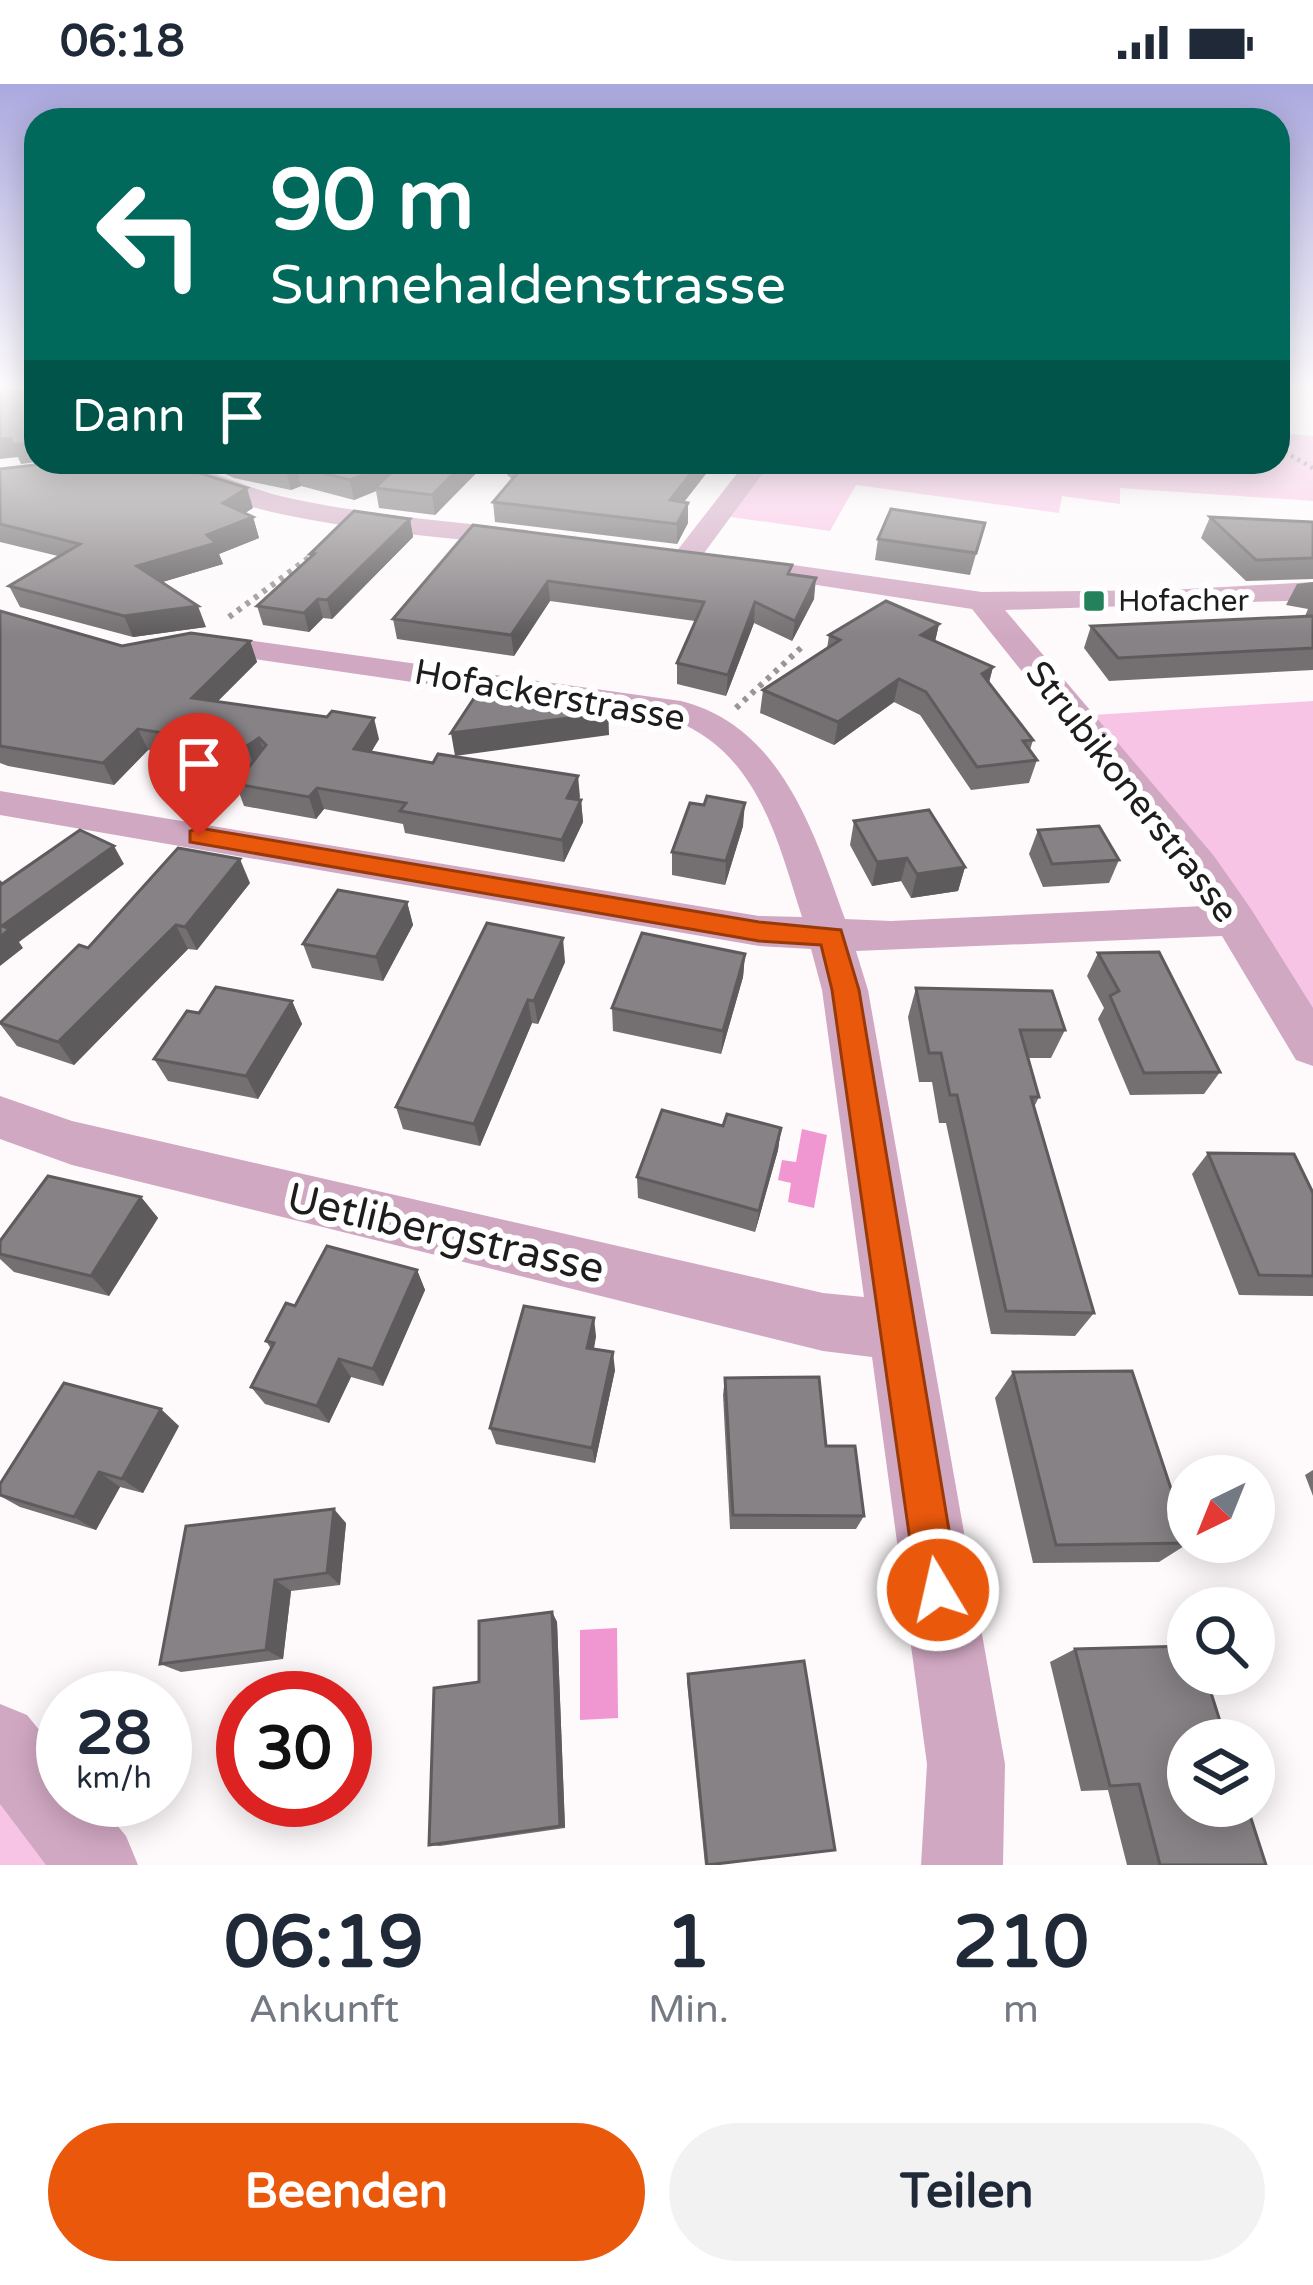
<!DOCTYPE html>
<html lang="de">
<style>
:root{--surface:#fff;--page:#f2f2f3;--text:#1f2937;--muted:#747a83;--accent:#ea580c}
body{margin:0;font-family:"Varela Round",sans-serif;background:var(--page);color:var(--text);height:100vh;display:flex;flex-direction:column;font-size:45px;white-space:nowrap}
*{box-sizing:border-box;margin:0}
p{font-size:39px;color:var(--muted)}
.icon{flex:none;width:66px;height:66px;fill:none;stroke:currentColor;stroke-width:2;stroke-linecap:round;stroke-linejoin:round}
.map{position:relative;height:1781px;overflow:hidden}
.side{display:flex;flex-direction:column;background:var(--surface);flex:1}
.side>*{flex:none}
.guide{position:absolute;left:24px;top:24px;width:1266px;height:366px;border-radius:36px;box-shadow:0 6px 30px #0003;background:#00695c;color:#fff;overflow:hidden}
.needle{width:78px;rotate:223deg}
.fabs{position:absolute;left:1167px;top:1371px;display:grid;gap:24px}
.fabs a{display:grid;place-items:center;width:108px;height:108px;border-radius:50%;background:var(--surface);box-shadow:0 6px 30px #0003;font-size:60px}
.speed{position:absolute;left:36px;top:1587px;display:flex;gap:24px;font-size:60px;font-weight:700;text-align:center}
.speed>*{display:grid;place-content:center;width:156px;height:156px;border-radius:50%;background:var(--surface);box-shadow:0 6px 30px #0003;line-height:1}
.speed small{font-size:30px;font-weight:400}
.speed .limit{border:18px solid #d22;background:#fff;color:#111}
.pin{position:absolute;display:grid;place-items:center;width:102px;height:102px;color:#fff;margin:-123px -51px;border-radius:50% 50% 50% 0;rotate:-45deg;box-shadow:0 0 12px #0007}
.pin .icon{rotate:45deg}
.me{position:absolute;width:132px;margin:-66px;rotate:351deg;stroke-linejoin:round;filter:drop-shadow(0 0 9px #0008)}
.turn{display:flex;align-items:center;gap:42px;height:252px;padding:0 48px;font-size:54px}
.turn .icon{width:156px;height:156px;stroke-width:2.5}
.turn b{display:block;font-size:84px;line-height:102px}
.then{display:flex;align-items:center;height:114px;padding:0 48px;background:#0003;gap:24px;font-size:45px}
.eta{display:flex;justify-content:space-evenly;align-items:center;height:204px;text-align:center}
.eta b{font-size:72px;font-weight:700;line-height:84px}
.button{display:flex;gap:24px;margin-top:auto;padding:24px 48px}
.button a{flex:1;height:138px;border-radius:72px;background:var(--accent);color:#fff;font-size:48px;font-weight:700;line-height:138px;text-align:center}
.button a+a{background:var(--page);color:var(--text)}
.status{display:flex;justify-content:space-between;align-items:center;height:84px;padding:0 60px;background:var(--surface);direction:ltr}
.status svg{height:33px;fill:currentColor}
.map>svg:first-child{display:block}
.green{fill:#f8c4e5}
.water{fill:#f097d2}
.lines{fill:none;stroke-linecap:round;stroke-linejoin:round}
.path-far1{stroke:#989596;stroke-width:4.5;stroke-dasharray:3 4.5;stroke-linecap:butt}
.path{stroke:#989596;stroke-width:6;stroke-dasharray:4.5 6;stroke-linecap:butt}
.minor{fill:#d1a8c2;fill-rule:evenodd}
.wall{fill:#747072}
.shaded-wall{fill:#5e5b5d}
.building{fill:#878285;stroke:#5e5b5d;stroke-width:3}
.route{fill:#ea580c;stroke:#983908;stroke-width:3}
.poi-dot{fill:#23825a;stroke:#fff;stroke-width:4.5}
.labels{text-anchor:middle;stroke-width:12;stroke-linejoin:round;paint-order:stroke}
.far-poi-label{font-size:30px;fill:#1e1c1d;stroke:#fff;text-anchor:start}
.street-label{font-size:36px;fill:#1e1c1d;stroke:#fff}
.near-street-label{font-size:42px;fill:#1e1c1d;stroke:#fff}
</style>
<div class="status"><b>06:18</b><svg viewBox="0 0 49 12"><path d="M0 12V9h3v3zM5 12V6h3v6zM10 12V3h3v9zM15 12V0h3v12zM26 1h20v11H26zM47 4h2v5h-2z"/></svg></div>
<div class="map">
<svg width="1313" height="1781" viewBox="0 0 1313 1781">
<rect width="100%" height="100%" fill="#fefafc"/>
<g class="green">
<polygon points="1278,349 1313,352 1313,417 1120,404 1120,420 1062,412 1059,429 856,401 830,447 717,431 759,378 1278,378"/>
<polygon points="1313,617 1313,963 1078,632"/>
<polygon points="0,1658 97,1781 0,1781"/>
</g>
<g class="water">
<polygon points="802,1045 827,1051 814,1124 788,1118 791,1099 778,1096 782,1076 796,1078"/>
<polygon points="617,1544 618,1634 580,1636 580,1546"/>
</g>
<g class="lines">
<polyline class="path-far1" points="1278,364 1313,384"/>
<g class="path">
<polyline points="229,533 318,467"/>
<polyline points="736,624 804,561"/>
</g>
<g class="minor">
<path d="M 157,378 C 202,378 244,405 289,414 C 367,431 447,437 527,446 L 541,454 L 527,462 C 442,453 214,439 157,378 Z"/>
<polygon points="746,378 771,378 696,480 676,480 672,474 676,468"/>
<path d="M 730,472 L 982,508 L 1169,506 L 1313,498 L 1313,516 L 1005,526 L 1214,772 L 1251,825 L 1313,924 L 1313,982 L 1296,976 L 1222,852 L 856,867 L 868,906 L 1005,1680 L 1003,1781 L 921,1781 L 927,1680 L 872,1273 L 823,1267 L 72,1081 L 0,1055 L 0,1012 L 72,1037 L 823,1209 L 864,1213 L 822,906 L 811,865 L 759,862 L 0,731 L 0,707 L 759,832 L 802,833 C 777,754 758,670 674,636 L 179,564 L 174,557 L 190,548 L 681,617 C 781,642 814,748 845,835 L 891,837 L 1204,822 L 1185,791 L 972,525 L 720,486 L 716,480 Z"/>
<polygon points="0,1620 27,1631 63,1675 63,1716 96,1716 126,1752 138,1781 46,1781 0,1720"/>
</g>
</g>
<g class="wall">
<polygon points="200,378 487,378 435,431 379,424 376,407 354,416 301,402 291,406 234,394"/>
<polygon points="493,378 715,378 684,418 688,419 688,439 677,460 495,438 493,418 512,395"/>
<polygon points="0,385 253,424 245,429 253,433 259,454 219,470 223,480 162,498 206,543 133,553 20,523 9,502 58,472 0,458"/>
<polygon points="1210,433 1313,438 1313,495 1246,497 1201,454"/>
<polygon points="410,435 413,453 332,535 323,534 309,548 263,541 257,522 311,474 310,470"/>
<polygon points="985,439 970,491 875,476 878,455"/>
<polygon points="473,441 791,490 814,515 792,557 754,539 726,612 677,600 677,579 695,537 550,517 514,572 397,555 393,535"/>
<polygon points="1313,498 1313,586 1109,597 1084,564 1091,542 1305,532 1308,525 1286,521 1297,500"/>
<polygon points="0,527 122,562 250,557 257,578 218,617 379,655 371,668 433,679 578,692 578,716 581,716 583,738 564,778 405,749 403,740 324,725 316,735 244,722 236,700 249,683 148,666 114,701 8,682 0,679"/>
<polygon points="939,540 935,557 993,583 989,599 1033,656 1030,666 1037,676 1029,699 971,706 920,631 894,618 834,661 760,629 763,606 827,565 829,551"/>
<polygon points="704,721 743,742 725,801 672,791 672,768"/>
<polygon points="854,737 965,783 958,807 911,814 901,797 872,802 850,761"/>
<polygon points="1038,746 1119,776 1109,799 1043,803 1029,770"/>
<polygon points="250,799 197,866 188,865 74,981 17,962 0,940 0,937 88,864"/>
<polygon points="407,818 413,841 383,897 312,884 303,860"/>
<polygon points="1098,869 1220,988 1204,1010 1130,1011 1098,935 1104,924 1087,892"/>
<polygon points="745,870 743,893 721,970 613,947 612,924"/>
<polygon points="565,878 538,940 532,939 480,1062 403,1045 396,1023"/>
<polygon points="916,904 1065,946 1051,974 1028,974 1039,1013 1034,1023 1094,1229 1075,1252 991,1250 946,1039 939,1039 932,998 919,998 908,933"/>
<polygon points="292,917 302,940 258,1015 168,997 154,975 199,929"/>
<polygon points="723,1042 781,1044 778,1066 755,1148 638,1114 637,1093"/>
<polygon points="1208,1069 1313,1109 1313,1212 1239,1211 1192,1090"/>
<polygon points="141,1113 158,1134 109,1212 14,1188 0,1175 0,1157"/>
<polygon points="417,1186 425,1206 383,1302 351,1293 329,1339 265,1320 251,1303 271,1265 266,1257 295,1222"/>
<polygon points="596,1252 594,1265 615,1286 595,1379 496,1360 490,1344"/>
<polygon points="1013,1288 1189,1459 1159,1478 1033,1479 995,1314"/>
<polygon points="725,1294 826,1362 864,1432 856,1445 730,1445 723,1311"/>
<polygon points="179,1342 143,1409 120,1403 96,1446 20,1423 0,1412 0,1400"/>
<polygon points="1313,1386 1313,1412 1305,1391"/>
<polygon points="346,1439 340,1501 291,1507 283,1575 181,1588 160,1580"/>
<polygon points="552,1528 557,1538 565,1744 440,1762 429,1761 479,1598"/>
<polygon points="1075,1565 1266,1781 1127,1781 1108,1706 1081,1707 1050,1578"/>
<polygon points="688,1590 713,1781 705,1781 687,1598"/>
</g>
<g class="shaded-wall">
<polygon points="11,354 36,358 36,378 21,380 18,373 0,375 0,355"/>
<polygon points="398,378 406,378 375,404 376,407 354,416 350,396"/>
<polygon points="465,378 487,378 435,431 432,411"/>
<polygon points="700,378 715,378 670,436 670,416"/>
<polygon points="296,382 301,402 291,406 286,387"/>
<polygon points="247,404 253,424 229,439 223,419"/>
<polygon points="688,419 688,439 677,460 677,440"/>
<polygon points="253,433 259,454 219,470 223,480 146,503 137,482"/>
<polygon points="410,435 413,453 332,535 327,516"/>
<polygon points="816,494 814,515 792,557 795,537"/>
<polygon points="548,497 550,517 514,572 511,551"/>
<polygon points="318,515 323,534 309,548 304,529"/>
<polygon points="755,518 754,539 726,612 728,591"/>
<polygon points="198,522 206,543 133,553 124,532"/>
<polygon points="939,540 934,562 921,551"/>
<polygon points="250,557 257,578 200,635 192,614"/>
<polygon points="993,583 987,605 982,590"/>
<polygon points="899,595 894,618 834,661 838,638"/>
<polygon points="608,619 609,651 455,672 451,649"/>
<polygon points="374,634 379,655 360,687 354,665"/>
<polygon points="138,645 148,666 114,701 103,679"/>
<polygon points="259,654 267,675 255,684 247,662"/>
<polygon points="578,692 580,713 569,736 567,714"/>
<polygon points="317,704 324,725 316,735 309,713"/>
<polygon points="581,716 583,738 564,778 562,756"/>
<polygon points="745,719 743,742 725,801 726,777"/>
<polygon points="114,762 124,780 19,858 23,864 0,882 0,853 2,842"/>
<polygon points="907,774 901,797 872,802 877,778"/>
<polygon points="240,775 250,799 197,866 185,843"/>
<polygon points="965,783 958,807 911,814 917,790"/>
<polygon points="407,818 413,841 383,897 376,873"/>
<polygon points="176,841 188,865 74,981 58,958"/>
<polygon points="563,854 565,878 538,940 534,917"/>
<polygon points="745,870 743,893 721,970 723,947"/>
<polygon points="528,916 532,939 480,1062 474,1040"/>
<polygon points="292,917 302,940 258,1015 246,992"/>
<polygon points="781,1044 778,1066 755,1148 759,1127"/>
<polygon points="141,1113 158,1134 109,1212 91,1192"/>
<polygon points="417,1186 425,1206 383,1302 373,1285"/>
<polygon points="594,1234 596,1252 590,1282 587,1264"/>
<polygon points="613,1268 615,1286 595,1379 592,1364"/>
<polygon points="339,1275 351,1293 329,1339 317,1322"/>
<polygon points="161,1325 179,1342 143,1409 122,1395"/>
<polygon points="99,1388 120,1403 96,1446 74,1433"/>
<polygon points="334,1425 346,1439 340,1501 327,1489"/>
<polygon points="275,1496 291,1507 283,1575 266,1566"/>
<polygon points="552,1528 557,1538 565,1744 560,1742"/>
</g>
<g class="building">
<polygon points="0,303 6,303 27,310 33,306 33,303 36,303 36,358 12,361 11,354 0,355"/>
<polygon points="61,378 172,378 180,383 247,404 223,419 253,433 207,451 216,459 137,482 198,522 124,532 9,502 80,460 0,440 0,385"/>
<polygon points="245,378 398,378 350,396 296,382 286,387"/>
<polygon points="403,378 465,378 432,411 375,404"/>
<polygon points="513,378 700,378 670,416 688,419 677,440 493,418 521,385"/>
<polygon points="891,425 985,439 976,469 878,455"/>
<polygon points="354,427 410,435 327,516 318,515 304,529 257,522 314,470 310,470"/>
<polygon points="1210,433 1313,438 1313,474 1256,476"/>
<polygon points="473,441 792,481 788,490 816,494 795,537 755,518 728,591 677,579 704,518 548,497 511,551 393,535"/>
<polygon points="886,517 939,540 921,551 993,583 982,590 1033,656 1023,657 1037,676 977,683 926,608 899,595 838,638 763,606 840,556 829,551"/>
<polygon points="0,527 122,562 191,549 250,557 192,614 327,633 332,627 374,634 354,665 433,679 438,670 578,692 567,714 581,716 562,756 400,727 406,719 317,704 309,713 236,700 266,661 259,654 247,662 138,645 103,679 0,662"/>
<polygon points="1313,532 1313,564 1118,574 1091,542"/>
<polygon points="482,602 608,619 608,629 451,649"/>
<polygon points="707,712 745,719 726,777 672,768 690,719 704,721"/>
<polygon points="929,726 965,783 917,790 907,774 877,778 854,737"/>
<polygon points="1099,742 1119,776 1052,780 1038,746"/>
<polygon points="80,746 114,762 2,842 10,845 0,853 0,798 2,800"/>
<polygon points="178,764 240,775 185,843 176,841 58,958 0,939 79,861 88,864"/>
<polygon points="338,806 407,818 376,873 303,860"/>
<polygon points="487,839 563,854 534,917 528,916 474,1040 396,1023"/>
<polygon points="642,849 745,870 723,947 612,924"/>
<polygon points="1159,868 1220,988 1144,989 1110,912 1119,907 1098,869"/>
<polygon points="216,903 292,917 246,992 154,975 187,927 199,929"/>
<polygon points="916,904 1052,907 1065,946 1020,946 1039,1013 1031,1013 1094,1229 1006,1227 957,1011 950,1011 941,969 929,969"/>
<polygon points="662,1026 723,1042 727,1030 781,1044 759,1127 637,1093"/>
<polygon points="1208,1069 1294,1070 1313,1109 1313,1192 1259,1191"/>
<polygon points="48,1092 141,1113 91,1192 0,1170 0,1157"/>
<polygon points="327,1162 417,1186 373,1285 339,1275 317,1322 251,1303 274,1259 266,1257 286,1219 295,1222"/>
<polygon points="524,1222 594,1234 587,1264 613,1268 592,1364 490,1344"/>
<polygon points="1132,1287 1189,1459 1056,1461 1013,1288"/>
<polygon points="819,1293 826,1362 855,1362 864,1432 733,1431 725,1294"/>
<polygon points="64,1299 161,1325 122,1395 99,1388 74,1433 0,1411 0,1400"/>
<polygon points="334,1425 327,1489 275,1496 266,1566 160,1580 186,1442"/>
<polygon points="552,1528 560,1742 429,1761 434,1604 479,1598 479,1537"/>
<polygon points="1188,1562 1188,1590 1205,1590 1226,1656 1188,1656 1188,1722 1247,1722 1266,1781 1160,1781 1139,1700 1110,1702 1075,1565"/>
<polygon points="804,1577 835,1766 707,1781 688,1590"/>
</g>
<linearGradient id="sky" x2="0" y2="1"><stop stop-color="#aba8df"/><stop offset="0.55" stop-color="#fffdfe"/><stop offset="1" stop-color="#fffdfe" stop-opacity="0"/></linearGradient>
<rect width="1313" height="552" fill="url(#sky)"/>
<polygon class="route" points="199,744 759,838 841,846 859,906 959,1506 953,1521 938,1528 923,1521 917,1506 832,906 821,861 759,857 190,758 190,747"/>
<rect class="poi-dot" x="1082" y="505" width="24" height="24" rx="6"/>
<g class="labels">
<g class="far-poi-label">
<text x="1118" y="527">Hofacher</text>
</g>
<g class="street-label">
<text transform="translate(550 610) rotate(10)" y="13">Hofackerstrasse</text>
<text transform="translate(1133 707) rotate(52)" y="13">Strubikonerstrasse</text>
</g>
<g class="near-street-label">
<text transform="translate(446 1148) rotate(13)" y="15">Uetlibergstrasse</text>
</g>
</g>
</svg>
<div class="fabs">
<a><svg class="needle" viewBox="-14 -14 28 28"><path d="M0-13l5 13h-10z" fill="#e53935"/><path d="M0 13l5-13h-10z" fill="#747a83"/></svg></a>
<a><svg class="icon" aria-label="search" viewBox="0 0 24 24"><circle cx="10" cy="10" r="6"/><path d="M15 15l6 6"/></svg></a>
<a><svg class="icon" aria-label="layers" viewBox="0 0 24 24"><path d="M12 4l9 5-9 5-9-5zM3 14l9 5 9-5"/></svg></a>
</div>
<div class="speed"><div>28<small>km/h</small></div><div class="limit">30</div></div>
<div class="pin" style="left:199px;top:752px;background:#d93025"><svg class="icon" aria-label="arrive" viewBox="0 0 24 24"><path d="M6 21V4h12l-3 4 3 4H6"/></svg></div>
<svg class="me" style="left:938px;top:1506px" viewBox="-20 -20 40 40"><circle r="17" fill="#ea580c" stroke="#fff" stroke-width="3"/><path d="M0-11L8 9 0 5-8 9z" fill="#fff"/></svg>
<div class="guide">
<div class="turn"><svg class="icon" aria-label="left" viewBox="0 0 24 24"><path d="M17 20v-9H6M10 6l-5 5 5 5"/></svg><div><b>90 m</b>Sunnehaldenstrasse</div></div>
<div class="then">Dann<svg class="icon" aria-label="arrive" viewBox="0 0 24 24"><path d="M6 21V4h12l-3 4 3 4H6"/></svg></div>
</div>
</div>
<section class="side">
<div class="eta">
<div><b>06:19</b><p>Ankunft</p></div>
<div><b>1</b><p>Min.</p></div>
<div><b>210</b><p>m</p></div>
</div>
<div class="button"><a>Beenden</a><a>Teilen</a></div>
</section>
